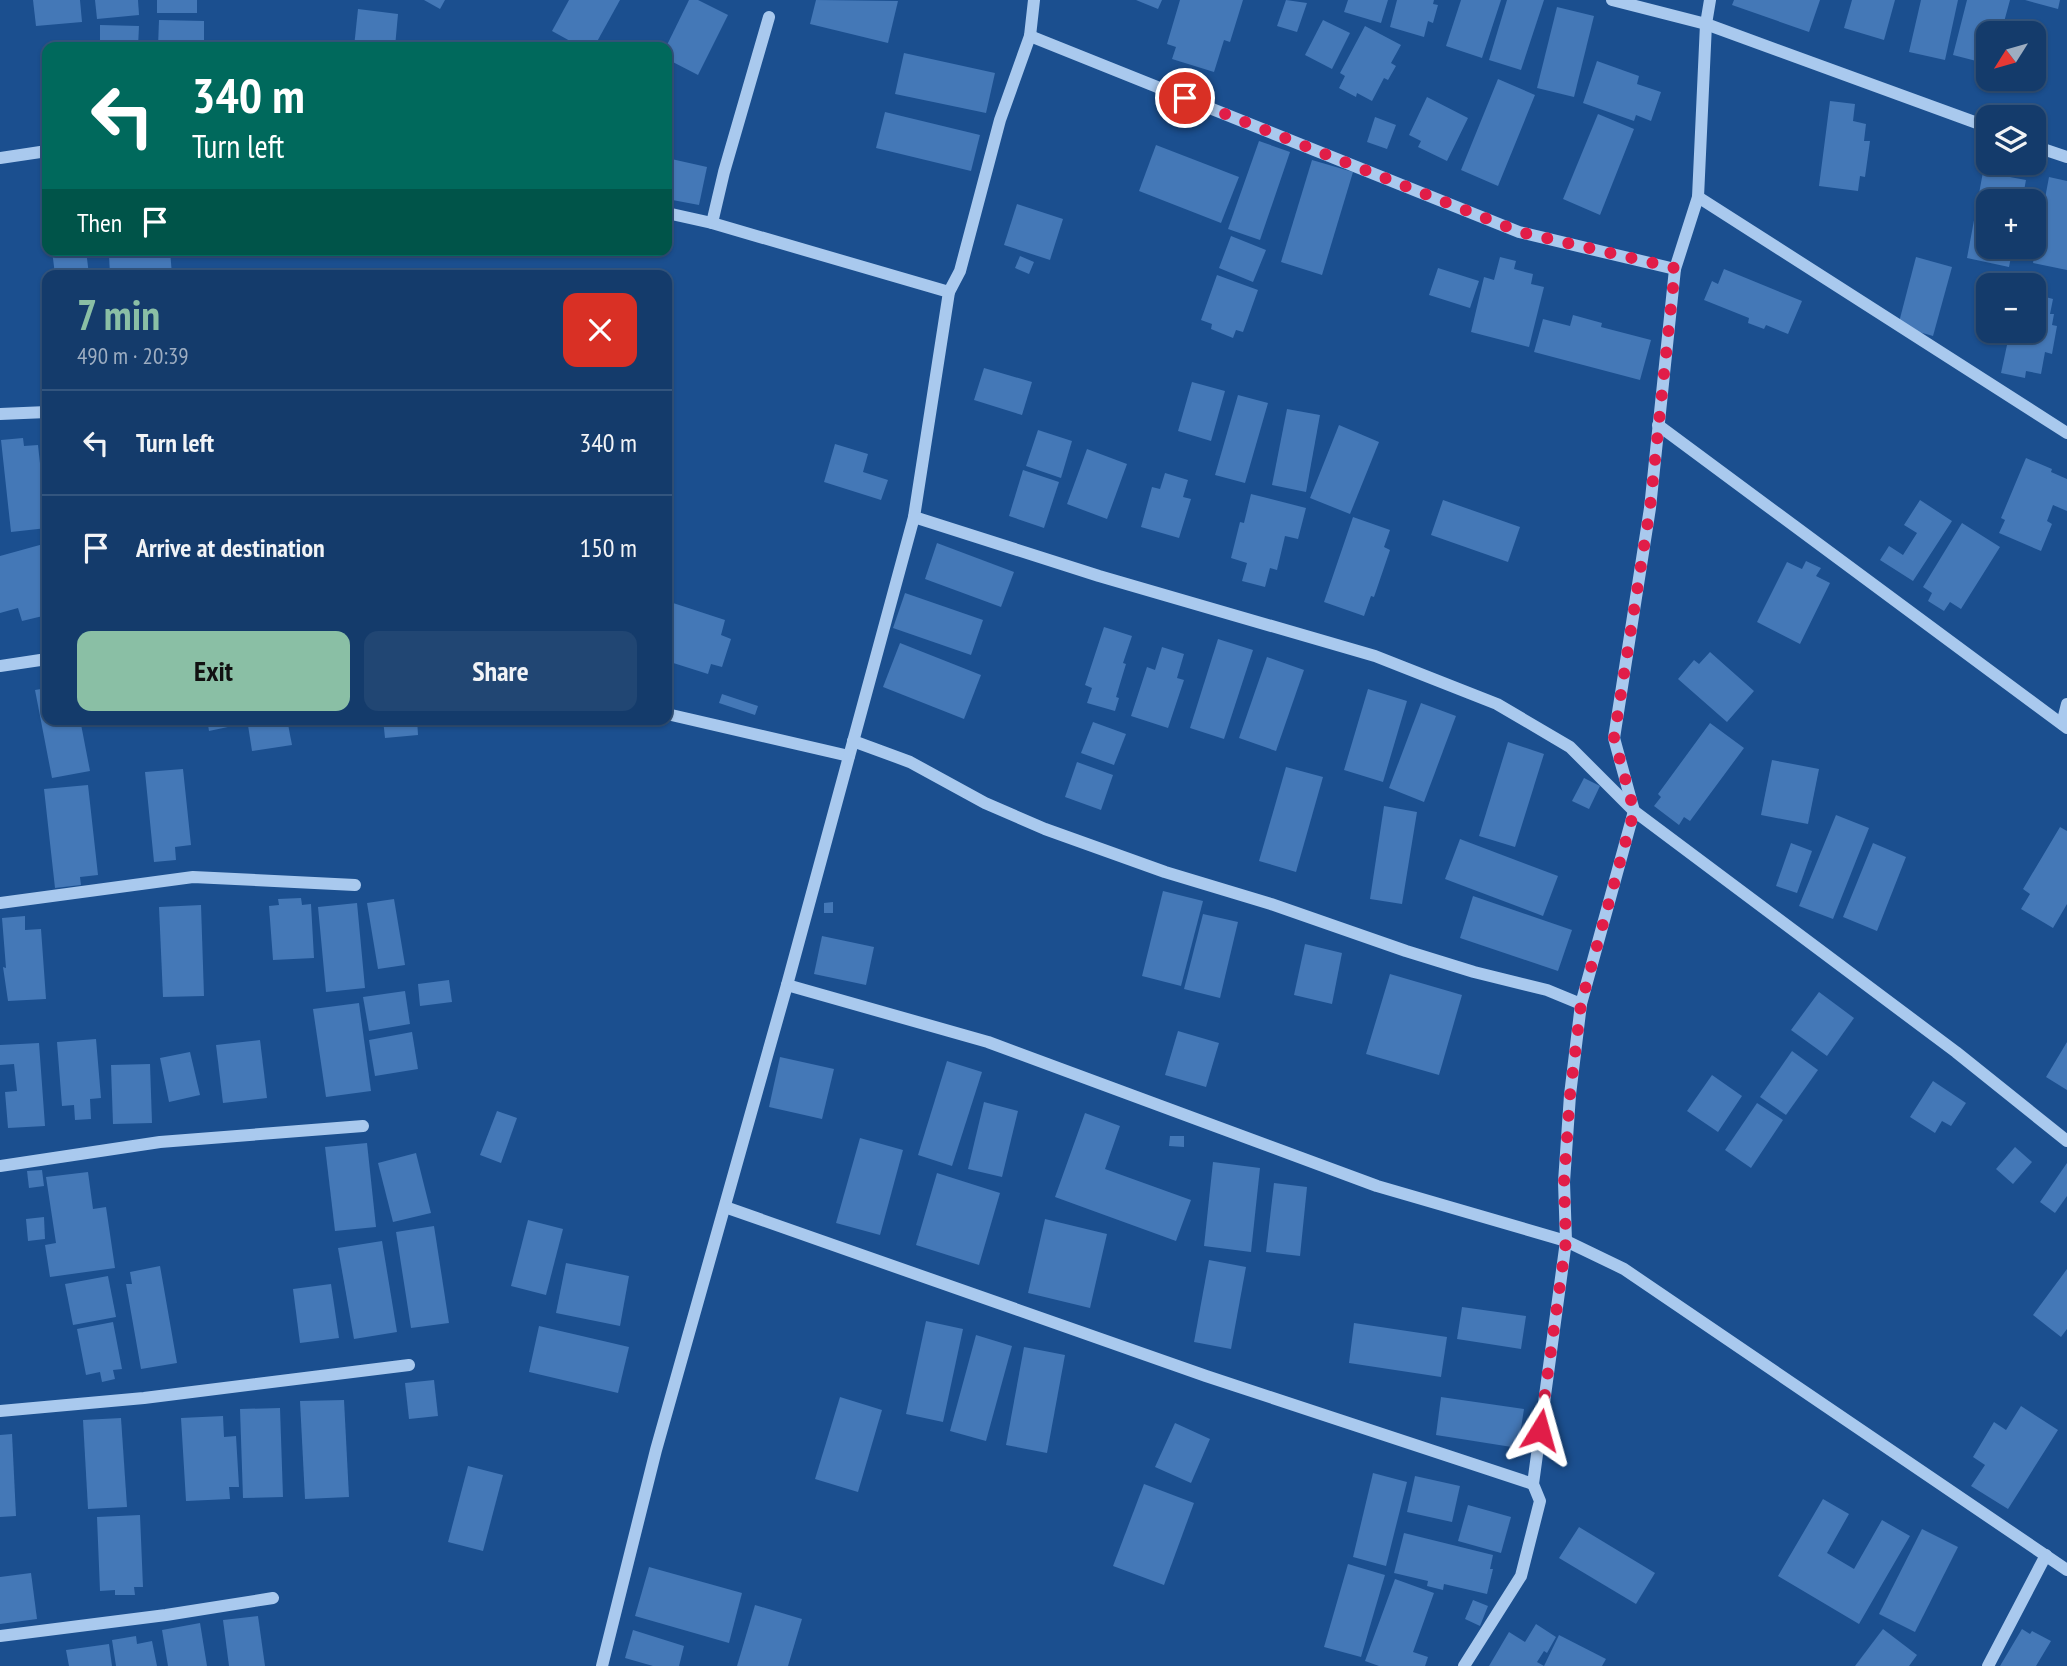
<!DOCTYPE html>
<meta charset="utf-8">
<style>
:root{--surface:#143b6b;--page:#214673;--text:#f1f3f6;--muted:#9dadc1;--line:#33557e;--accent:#8abfa5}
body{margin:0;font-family:"PT Sans Narrow",sans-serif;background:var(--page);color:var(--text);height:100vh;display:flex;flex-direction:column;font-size:26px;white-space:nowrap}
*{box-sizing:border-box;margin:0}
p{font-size:23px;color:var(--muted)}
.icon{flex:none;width:38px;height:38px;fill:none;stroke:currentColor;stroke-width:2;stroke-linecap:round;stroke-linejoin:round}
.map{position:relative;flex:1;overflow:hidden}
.drawer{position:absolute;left:42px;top:270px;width:630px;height:455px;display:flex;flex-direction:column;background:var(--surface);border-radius:14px;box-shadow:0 2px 5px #0004,0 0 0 2px var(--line)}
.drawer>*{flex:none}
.banner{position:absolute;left:42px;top:42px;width:630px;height:214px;border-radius:14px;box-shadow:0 2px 5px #0004,0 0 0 2px var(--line);background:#00695c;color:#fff;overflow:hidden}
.needle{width:46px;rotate:233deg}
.buttons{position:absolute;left:1976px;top:21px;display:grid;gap:14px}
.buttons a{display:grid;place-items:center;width:70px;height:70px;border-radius:14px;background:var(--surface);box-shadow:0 2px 5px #0004,0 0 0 2px var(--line);font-size:35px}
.pin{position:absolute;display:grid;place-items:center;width:60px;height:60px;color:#fff;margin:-30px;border:4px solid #fff;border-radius:50%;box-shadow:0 2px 7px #0007}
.me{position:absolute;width:77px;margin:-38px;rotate:8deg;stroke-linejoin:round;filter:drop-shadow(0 0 5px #0008)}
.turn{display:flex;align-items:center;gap:24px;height:147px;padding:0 35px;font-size:32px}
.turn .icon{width:91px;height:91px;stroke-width:2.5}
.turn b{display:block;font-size:49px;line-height:60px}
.then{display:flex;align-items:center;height:66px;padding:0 35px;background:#0003;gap:14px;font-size:26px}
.round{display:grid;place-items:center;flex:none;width:74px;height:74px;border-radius:14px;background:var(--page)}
.headline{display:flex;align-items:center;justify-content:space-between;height:119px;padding:0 35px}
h1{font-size:42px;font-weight:700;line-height:52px;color:var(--accent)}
.cta{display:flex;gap:14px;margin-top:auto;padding:14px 35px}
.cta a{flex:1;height:80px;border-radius:14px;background:var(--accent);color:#111;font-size:28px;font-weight:700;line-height:80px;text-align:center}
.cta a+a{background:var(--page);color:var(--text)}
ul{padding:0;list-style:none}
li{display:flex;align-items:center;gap:21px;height:105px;padding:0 35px;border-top:2px solid var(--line)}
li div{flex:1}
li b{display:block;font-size:26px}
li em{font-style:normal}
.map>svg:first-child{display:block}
.building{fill:#4478b7}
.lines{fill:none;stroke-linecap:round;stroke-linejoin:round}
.minor{stroke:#a9c9ee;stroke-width:12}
.route{stroke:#e11d48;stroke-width:12;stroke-dasharray:0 21.6}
</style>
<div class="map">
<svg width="2067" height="1666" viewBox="0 0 2067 1666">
<rect width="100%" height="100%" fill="#1b4f8f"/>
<g class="building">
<polygon points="33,0 80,0 82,22 36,26"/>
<polygon points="95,0 138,0 139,15 97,19"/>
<rect x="157" y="0" width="40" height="13"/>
<polygon points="424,0 445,0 440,9"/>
<polygon points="569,0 620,0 594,47 581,47 552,31"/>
<polygon points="689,0 698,0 728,15 698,75 667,59 666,47"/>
<polygon points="816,0 898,1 888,43 810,24"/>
<polygon points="1136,0 1162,0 1158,9"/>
<polygon points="1180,0 1243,0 1230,42 1224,40 1214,72 1172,59 1176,47 1167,44"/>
<polygon points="1286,0 1307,3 1297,32 1277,26"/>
<polygon points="1348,0 1388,0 1381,23 1344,12"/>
<polygon points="1397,0 1434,0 1433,4 1438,5 1433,23 1428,21 1424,37 1390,27"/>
<polygon points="1461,0 1501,0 1482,58 1446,46"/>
<polygon points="1507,0 1544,0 1521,70 1489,60"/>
<polygon points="1734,0 1820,0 1809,32 1732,5"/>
<polygon points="1852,0 1895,0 1884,40 1844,28"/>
<polygon points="1921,0 1958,0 1945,60 1909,52"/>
<polygon points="1967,0 2010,0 2001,33 1988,33 1988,64 1953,55"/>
<polygon points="2025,0 2060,0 2058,9"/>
<polygon points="1557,7 1594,16 1574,97 1537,88"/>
<polygon points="358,9 398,14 395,47 354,47"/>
<polygon points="159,20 204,21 204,47 158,47"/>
<polygon points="1323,20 1350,33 1332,69 1305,55"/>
<polygon points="100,25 139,26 138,47 100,47"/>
<polygon points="1365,26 1401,45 1391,63 1396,66 1388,80 1384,78 1372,101 1357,93 1356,97 1339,88 1345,76 1340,73"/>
<polygon points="904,53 995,73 986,113 895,94"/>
<polygon points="1597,61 1639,76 1637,84 1661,92 1651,121 1636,115 1634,121 1583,103"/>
<polygon points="1498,79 1535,95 1498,186 1461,170"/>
<polygon points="1427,97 1468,118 1447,161 1418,147 1421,141 1409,135"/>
<polygon points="1830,101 1855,104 1853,121 1866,124 1864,141 1870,141 1865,177 1860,176 1858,191 1819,186"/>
<polygon points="885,112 980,135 971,171 876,148"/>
<polygon points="1598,114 1634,129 1600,215 1563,199"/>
<polygon points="1375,117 1396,125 1387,149 1367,142"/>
<polygon points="1259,141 1290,152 1260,240 1228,229"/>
<polygon points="1156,145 1239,177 1221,223 1139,191"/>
<polygon points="667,158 707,167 699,205 667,199"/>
<polygon points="1312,160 1353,172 1322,275 1281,262"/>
<polygon points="1983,172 2026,180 2022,201 1988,201 1988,247 2013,247 2009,267 1967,258"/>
<polygon points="2049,177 2067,181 2067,270 2033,263"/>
<polygon points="1017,204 1063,219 1050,260 1004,245"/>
<polygon points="1231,236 1266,250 1253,282 1219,268"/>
<polygon points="52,250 86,250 89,275 55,275"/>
<polygon points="170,250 172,275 110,275 109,255"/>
<polygon points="1020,256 1034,262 1029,274 1015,268"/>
<polygon points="1500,257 1516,261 1514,269 1533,274 1531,284 1544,287 1529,347 1471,332 1484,277 1494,280"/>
<polygon points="1916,257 1952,267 1933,336 1898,326"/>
<polygon points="1438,268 1479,281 1470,308 1429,295"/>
<polygon points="1724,269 1802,301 1788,334 1766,325 1764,329 1748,323 1749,318 1704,300 1712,281 1718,284"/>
<polygon points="1217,275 1258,290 1243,332 1236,330 1233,338 1211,329 1212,324 1201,320"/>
<polygon points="2034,294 2053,299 2050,314 2054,314 2052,325 2057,326 2052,354 2045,352 2041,374 2026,371 2025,378 2001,373 2010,331 2034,331"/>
<polygon points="1573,315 1602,323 1601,327 1651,340 1640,380 1534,352 1543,319 1570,326"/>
<polygon points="984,368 1032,382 1022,415 974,400"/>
<polygon points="1192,382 1225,391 1211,441 1178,431"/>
<polygon points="1238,395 1268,403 1245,483 1215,475"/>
<polygon points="1287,409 1320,415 1306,492 1272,485"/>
<polygon points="1339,425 1379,442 1350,514 1310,498"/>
<polygon points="1038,430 1072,441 1061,478 1026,466"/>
<polygon points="23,438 24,446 38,445 47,528 11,532 1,440"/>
<polygon points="835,444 868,454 863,472 888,480 881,500 824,482"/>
<polygon points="1087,449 1127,464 1107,519 1067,504"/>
<polygon points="2026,458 2052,469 2051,472 2067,479 2067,511 2053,505 2047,521 2052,524 2041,551 1999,533 2005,520 2001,518"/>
<polygon points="1023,470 1059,482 1044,528 1009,516"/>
<polygon points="1165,473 1188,480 1183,497 1191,499 1179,538 1141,527 1152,487 1160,489"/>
<polygon points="1251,494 1306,508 1298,539 1285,536 1277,570 1270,568 1265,587 1242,581 1247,563 1231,558 1240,522 1244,523"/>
<polygon points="1443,500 1520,527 1508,562 1431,535"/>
<polygon points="1920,500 1952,521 1913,581 1880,560 1889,546 1903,555 1917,533 1904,525"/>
<polygon points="1353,517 1390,530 1384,547 1390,550 1374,597 1371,596 1364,616 1324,602"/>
<polygon points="1962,523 2000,547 1961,609 1950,602 1944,611 1928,601 1932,593 1923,587"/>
<polygon points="47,543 47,600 44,601 47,615 22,621 18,608 0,613 0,556"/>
<polygon points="937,543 1014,572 1001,607 925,579"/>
<polygon points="1806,561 1821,568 1816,576 1830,583 1800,644 1757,622 1787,562 1802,569"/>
<polygon points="905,593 983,620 971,655 893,628"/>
<polygon points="670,602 725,620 721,635 731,639 722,667 711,664 708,674 667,661 667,611"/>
<polygon points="1104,627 1132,636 1123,663 1126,664 1116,697 1119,698 1115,711 1087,703 1092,688 1085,685"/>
<polygon points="1218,639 1253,650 1224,739 1190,728"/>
<polygon points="900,643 981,675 964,719 883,687"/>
<polygon points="1162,647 1184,654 1177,678 1184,680 1168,728 1131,716 1147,667 1155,670"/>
<polygon points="1710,652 1754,691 1727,722 1678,679 1694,660 1699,664"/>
<polygon points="1267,657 1304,670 1276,751 1239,738"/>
<polygon points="47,688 47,719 80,719 90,771 52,778 35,690"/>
<polygon points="1368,689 1407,701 1383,782 1344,770"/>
<polygon points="722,694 758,706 755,715 719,703"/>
<polygon points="1421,703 1456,716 1424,802 1389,788"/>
<polygon points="207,719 241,719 242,724 209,731"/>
<polygon points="247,719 287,719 292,745 252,751"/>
<polygon points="383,719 417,719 418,735 385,738"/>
<polygon points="1093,722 1126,734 1114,765 1081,753"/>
<polygon points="1710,723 1744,748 1690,821 1684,817 1679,825 1654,806 1661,797 1658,794"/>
<polygon points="1508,742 1544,754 1515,847 1479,836"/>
<polygon points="1772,760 1819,769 1808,824 1761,815"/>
<polygon points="1077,762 1113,775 1101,810 1065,797"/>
<polygon points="1286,767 1323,777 1296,872 1259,861"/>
<polygon points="183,769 191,845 175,847 176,860 154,862 145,772"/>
<polygon points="1584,778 1600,786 1589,809 1572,801"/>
<polygon points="88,785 98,875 80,877 81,885 55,888 44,789"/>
<polygon points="1384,806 1417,812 1402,904 1370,899"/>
<polygon points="1836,815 1869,828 1833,919 1799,906"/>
<polygon points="2060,827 2067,831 2067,904 2053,928 2021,909 2030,894 2023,889"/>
<polygon points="1460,839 1558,876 1543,916 1445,879"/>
<polygon points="1791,843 1812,851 1797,893 1776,886"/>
<polygon points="1873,843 1906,857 1877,931 1843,917"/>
<polygon points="1163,891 1203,901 1181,986 1142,976"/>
<polygon points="1473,896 1572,930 1558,971 1460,938"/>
<polygon points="301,898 302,905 311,904 314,958 273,960 269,906 279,905 278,899"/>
<polygon points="394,899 405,965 378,969 367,903"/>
<polygon points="833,902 833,913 824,913 824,903"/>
<polygon points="357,903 365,988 326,992 318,907"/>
<polygon points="201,905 204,996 163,997 159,907"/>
<polygon points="1203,914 1238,922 1220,998 1184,989"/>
<polygon points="25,916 25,930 41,929 46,999 8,1001 3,967 6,968 2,918"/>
<polygon points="822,936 874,947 866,985 814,974"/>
<polygon points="1305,944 1342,953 1332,1004 1294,995"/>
<polygon points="1390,974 1462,995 1439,1075 1366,1054"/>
<polygon points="449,980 452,1002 420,1006 418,984"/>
<polygon points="405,991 410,1024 369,1031 363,997"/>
<polygon points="1819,992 1854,1018 1827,1056 1791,1030"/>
<polygon points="359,1003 371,1091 326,1097 313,1009"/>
<polygon points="1178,1031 1219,1043 1206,1087 1165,1075"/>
<polygon points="412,1032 418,1069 375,1076 369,1040"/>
<polygon points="96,1039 101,1098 90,1099 91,1119 75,1120 74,1105 62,1106 57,1042"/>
<polygon points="260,1040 267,1098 223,1103 216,1045"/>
<polygon points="2067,1042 2067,1090 2046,1077"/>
<polygon points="39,1043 45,1126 8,1128 5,1092 17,1091 14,1064 0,1065 0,1045"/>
<polygon points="1792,1051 1818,1070 1786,1115 1760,1097"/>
<polygon points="190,1052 200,1095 169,1102 160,1058"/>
<polygon points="780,1057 834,1069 822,1119 769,1107"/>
<polygon points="947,1061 982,1072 952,1166 918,1155"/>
<polygon points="150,1064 152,1123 113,1124 111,1065"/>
<polygon points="1712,1075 1742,1096 1718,1132 1687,1111"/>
<polygon points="1933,1081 1966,1103 1951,1126 1942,1121 1935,1133 1910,1117"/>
<polygon points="984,1102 1018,1111 1002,1177 968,1169"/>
<polygon points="1757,1103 1783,1120 1751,1168 1725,1150"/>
<polygon points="497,1111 517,1118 501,1163 480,1155"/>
<polygon points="1085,1113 1120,1126 1105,1169 1191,1200 1176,1241 1055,1197"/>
<polygon points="1170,1136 1184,1136 1184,1147 1169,1146"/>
<polygon points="860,1138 903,1150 880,1235 836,1223"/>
<polygon points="367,1143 376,1227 335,1231 325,1147"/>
<polygon points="2015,1147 2032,1162 2013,1184 1996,1169"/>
<polygon points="416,1153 431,1213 393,1222 378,1163"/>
<polygon points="1213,1162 1260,1168 1251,1252 1204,1246"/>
<polygon points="2067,1163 2067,1196 2055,1213 2040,1202"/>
<polygon points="42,1170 44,1186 29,1188 27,1171"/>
<polygon points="88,1172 93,1209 106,1207 115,1268 50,1277 45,1245 56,1243 46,1177"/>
<polygon points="937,1173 1000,1193 979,1265 916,1245"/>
<polygon points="1274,1183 1307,1187 1300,1256 1266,1252"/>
<polygon points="44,1217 45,1239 28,1241 26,1219"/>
<polygon points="1045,1219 1107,1234 1090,1308 1028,1293"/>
<polygon points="528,1220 563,1229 546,1295 511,1286"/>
<polygon points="434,1226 449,1323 411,1328 396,1232"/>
<polygon points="382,1241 397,1332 354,1339 338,1248"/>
<polygon points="1209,1260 1246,1267 1231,1349 1194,1342"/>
<polygon points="566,1263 629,1276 620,1326 556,1313"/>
<polygon points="160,1266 177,1363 141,1369 126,1284 132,1284 130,1272"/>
<polygon points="2067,1269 2067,1329 2061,1337 2033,1315"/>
<polygon points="108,1276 116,1317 73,1325 65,1284"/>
<polygon points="331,1284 339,1338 300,1343 293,1289"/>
<polygon points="1462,1307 1526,1316 1521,1349 1457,1339"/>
<polygon points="926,1321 963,1329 943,1422 906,1414"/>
<polygon points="113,1322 122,1369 113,1370 115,1379 102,1382 100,1372 86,1375 77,1329"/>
<polygon points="1354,1323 1447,1337 1441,1377 1349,1363"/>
<polygon points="539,1326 629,1347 618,1393 529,1372"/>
<polygon points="976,1335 1012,1346 986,1441 950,1431"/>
<polygon points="1024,1347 1065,1355 1047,1453 1006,1445"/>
<polygon points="434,1380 438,1416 409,1419 405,1383"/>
<polygon points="840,1397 882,1410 858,1492 815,1479"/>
<polygon points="1441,1397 1524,1409 1518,1448 1436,1435"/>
<polygon points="344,1400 349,1497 305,1499 300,1401"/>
<polygon points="2021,1406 2058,1430 2008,1509 1971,1486 1985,1465 1973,1457 1994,1422 2006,1430"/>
<polygon points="280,1408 283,1497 243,1498 240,1409"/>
<polygon points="223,1416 224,1437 236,1436 239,1487 229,1487 230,1499 186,1501 181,1418"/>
<polygon points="121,1418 127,1507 88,1509 83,1420"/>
<polygon points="1175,1423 1210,1439 1191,1483 1155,1467"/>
<polygon points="12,1434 16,1516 0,1517 0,1435"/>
<polygon points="468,1466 503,1475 483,1551 448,1542"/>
<polygon points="1373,1473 1407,1482 1386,1566 1353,1557"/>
<polygon points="1415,1476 1460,1486 1452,1522 1407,1512"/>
<polygon points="1144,1484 1194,1503 1164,1585 1113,1566"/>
<polygon points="1823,1499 1849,1514 1827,1553 1854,1569 1882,1520 1910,1536 1859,1624 1778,1576"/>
<polygon points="1468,1505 1511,1517 1501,1553 1458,1541"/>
<polygon points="140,1515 143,1587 134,1587 135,1595 115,1595 115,1590 100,1591 97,1517"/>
<polygon points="1579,1527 1655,1573 1636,1604 1559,1558"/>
<polygon points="1922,1529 1958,1547 1915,1632 1879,1614"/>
<polygon points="1404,1533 1493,1555 1490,1569 1493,1569 1487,1594 1444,1584 1443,1590 1427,1586 1428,1581 1394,1573"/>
<polygon points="1348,1564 1385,1575 1361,1657 1324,1647"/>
<polygon points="649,1567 742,1593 729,1643 635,1616"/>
<polygon points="31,1573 37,1619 0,1624 0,1577"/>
<polygon points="1395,1579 1434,1593 1413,1652 1428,1657 1425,1666 1379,1666 1365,1661"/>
<polygon points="1473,1600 1488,1606 1480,1626 1465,1619"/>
<polygon points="755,1605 802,1619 788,1666 737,1666"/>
<polygon points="258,1616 265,1666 229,1666 223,1620"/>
<polygon points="200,1623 207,1666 168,1666 162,1630"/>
<polygon points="1536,1624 1556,1637 1547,1653 1544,1651 1537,1662 1544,1666 1489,1666 1509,1632 1525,1642"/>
<polygon points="1883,1629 1917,1655 1909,1666 1855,1666"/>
<polygon points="2022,1629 2030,1634 2032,1631 2051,1641 2036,1666 2000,1666"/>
<polygon points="633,1630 684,1646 679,1666 653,1666 625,1658"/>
<polygon points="1559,1635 1606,1659 1602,1666 1544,1666"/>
<polygon points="136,1636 137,1644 152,1641 157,1666 116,1666 112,1640"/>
<polygon points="109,1644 112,1666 69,1666 66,1650"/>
</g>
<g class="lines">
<g class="minor">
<polyline points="1612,0 1706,24 1988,127"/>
<polyline points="1030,36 1519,232 1675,269"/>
<polyline points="2034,146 2067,157"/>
<polyline points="0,158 47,151"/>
<polyline points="1698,197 2067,433"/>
<polyline points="667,213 712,223 949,292"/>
<polyline points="712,223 724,172 769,17"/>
<polyline points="0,414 47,412"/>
<polyline points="1658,425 2067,728"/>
<polyline points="914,517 1099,576 1375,656 1497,704 1570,747 1634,811 1956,1052 2067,1141"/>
<polyline points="0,666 47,659"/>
<polyline points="667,714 849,756"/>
<polyline points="2062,724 2067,704"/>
<polyline points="853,741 910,762 985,803 1045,829 1165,872 1271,904 1406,951 1474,972 1547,990 1581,1004"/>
<polyline points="0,903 193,877 355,885"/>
<polyline points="787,985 988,1042 1377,1186 1566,1241 1624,1269 2067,1570"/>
<polyline points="0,1166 160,1142 363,1126"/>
<polyline points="725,1207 1206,1376 1533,1484"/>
<polyline points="0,1411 144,1398 409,1365"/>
<polyline points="0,1636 166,1615 273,1598"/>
<polyline points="602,1666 656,1450 787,985 914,517 949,292 960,271 1000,120 1030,36 1034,0"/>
<polyline points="1464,1666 1521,1576 1540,1501 1533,1484 1566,1241 1564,1182 1570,1095 1581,1004 1634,811 1614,738 1650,508 1675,269 1698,197 1706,24 1710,0"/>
<polyline points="1988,1666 2046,1555"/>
</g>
</g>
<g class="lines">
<polyline class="route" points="1185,98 1520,232 1675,268 1650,508 1614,738 1634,811 1581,1004 1570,1095 1564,1182 1566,1241 1540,1430"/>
</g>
</svg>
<div class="buttons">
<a><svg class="needle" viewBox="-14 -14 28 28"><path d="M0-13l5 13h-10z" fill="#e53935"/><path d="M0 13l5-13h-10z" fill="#9dadc1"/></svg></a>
<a><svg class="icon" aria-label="layers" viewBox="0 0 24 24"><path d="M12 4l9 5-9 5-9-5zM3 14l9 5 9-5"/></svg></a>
<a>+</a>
<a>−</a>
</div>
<div class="pin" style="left:1185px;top:98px;background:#d93025"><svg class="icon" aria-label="arrive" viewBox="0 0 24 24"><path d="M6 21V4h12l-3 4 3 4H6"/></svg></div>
<svg class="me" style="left:1540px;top:1430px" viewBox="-20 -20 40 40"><path d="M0-17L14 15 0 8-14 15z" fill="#e11d48" stroke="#fff" stroke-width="4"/></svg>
<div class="banner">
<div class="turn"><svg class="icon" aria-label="left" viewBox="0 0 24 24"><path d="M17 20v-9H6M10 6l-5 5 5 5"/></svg><div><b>340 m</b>Turn left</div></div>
<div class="then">Then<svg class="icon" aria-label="arrive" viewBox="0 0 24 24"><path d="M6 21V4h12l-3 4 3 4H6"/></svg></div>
</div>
<section class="drawer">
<div class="headline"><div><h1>7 min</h1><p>490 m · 20:39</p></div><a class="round" style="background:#d93025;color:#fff"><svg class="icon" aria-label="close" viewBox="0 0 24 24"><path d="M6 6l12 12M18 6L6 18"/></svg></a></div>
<ul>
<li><svg class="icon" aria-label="left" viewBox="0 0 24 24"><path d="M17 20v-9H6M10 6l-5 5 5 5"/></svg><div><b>Turn left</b></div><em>340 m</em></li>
<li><svg class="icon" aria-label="arrive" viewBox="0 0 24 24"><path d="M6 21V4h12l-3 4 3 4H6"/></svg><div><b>Arrive at destination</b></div><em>150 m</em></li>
</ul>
<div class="cta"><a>Exit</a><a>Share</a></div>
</section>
</div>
